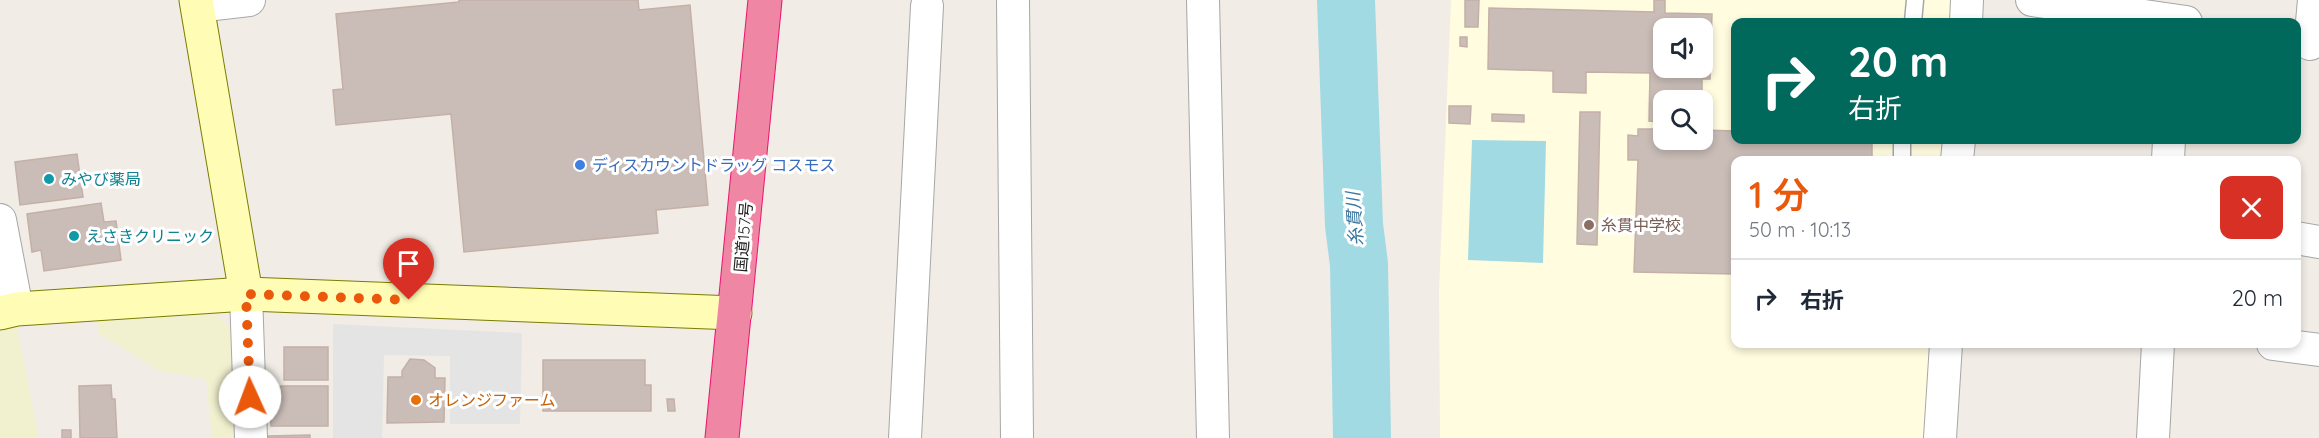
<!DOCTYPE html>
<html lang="ja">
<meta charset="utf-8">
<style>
:root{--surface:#fff;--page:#f6f6f7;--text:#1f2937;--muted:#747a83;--line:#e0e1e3;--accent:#ea580c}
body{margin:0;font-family:Quicksand,"Noto Sans JP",sans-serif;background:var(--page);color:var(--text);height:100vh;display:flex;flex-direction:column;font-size:22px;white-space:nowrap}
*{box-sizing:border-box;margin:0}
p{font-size:20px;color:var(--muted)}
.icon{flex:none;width:33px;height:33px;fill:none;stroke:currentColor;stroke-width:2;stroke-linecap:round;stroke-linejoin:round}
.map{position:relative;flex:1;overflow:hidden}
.side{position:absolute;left:1731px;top:156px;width:570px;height:192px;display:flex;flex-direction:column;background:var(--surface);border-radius:12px;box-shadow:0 3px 9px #0003}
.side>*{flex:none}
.guide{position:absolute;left:1731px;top:18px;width:570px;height:126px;border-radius:12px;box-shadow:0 3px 9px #0003;background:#00695c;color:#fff;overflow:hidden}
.buttons{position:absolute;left:1653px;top:18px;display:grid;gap:12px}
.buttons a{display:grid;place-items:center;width:60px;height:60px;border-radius:12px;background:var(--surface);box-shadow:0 3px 9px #0003;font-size:30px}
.pin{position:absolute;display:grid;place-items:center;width:51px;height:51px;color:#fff;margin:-62px -26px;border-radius:50% 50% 50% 0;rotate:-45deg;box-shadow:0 0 6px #0007}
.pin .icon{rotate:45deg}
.me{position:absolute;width:66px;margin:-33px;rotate:358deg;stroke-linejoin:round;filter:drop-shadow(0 0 4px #0008)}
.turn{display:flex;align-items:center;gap:21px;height:126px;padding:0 18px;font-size:27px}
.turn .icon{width:78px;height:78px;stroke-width:2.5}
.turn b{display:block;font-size:42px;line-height:51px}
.round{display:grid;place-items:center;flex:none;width:63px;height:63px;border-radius:12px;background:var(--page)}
.overview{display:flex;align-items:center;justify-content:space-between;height:102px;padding:0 18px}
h1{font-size:36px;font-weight:600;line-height:45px;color:var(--accent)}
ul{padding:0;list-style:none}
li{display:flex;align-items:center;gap:18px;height:78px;padding:0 18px;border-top:2px solid var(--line)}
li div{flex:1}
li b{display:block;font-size:22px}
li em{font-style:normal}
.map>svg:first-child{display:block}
.education{fill:#fffce0;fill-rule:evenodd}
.farmland{fill:#f1f1cf}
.parking{fill:#e4e4e4}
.water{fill:#a1dae3}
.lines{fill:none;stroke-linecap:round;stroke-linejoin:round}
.river{stroke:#a1dae3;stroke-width:58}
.building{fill:#cabdb8;stroke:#c4b0a6;stroke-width:1.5;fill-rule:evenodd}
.lane-casing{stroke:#a7a7a7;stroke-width:19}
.street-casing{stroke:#a7a7a7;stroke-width:34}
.secondary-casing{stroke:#7b7d00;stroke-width:35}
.highway-casing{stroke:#ec1573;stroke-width:35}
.lane{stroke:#fff;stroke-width:16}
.street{stroke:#fff;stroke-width:32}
.secondary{stroke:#fffcb5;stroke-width:33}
.highway{stroke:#ef86a3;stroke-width:33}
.route{stroke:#ea580c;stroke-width:10;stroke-dasharray:0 18}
.shop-dot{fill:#3f7fe0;stroke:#fff;stroke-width:2}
.culture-dot{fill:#0f9aa8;stroke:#fff;stroke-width:2}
.education-dot{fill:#8d6e63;stroke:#fff;stroke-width:2}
.food-dot{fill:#e8710a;stroke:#fff;stroke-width:2}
.labels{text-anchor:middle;stroke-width:6;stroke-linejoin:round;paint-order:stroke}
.shop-label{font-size:16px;fill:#366cbe;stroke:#fff;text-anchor:start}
.culture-label{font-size:16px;fill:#0d838f;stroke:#fff;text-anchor:start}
.education-label{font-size:16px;fill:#785e54;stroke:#fff;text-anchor:start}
.street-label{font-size:16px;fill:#202020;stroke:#fff}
.food-label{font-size:16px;fill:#c56008;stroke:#fff;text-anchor:start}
.water-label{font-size:18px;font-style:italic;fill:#3b77a0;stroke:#fff}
</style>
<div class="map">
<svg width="2319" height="438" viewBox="0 0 2319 438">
<rect width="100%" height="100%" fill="#f1ece5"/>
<path class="education" d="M 1451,0 L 1962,0 L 1961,22 L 1736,22 L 1736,140 L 1953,140 L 1951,160 L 1736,160 L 1736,344 L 1939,344 L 1933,438 L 1440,438 L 1439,290 ZM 1664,28 L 1702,28 L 1702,68 L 1664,68 ZM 1664,100 L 1702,100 L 1702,140 L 1664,140 Z"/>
<g class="farmland">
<polygon points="214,313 238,334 238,438 212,438 206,379 160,371 99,334 96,319"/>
<polygon points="15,319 39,438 0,438 0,324"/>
</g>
<polygon class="parking" points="333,324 522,333 520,424 450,424 450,356 384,355 382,438 333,438"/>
<polygon class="water" points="1472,140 1546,141 1543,263 1468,260"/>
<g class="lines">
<polyline class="river" points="1346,0 1354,225 1359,264 1362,438"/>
</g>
<g class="building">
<polygon points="459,0 638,0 639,10 690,5 708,205 656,210 658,233 464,252 451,114 336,125 333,90 343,89 336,14 459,2"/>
<polygon points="1465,0 1479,0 1478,27 1465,27"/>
<path d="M 1654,0 L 1665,0 L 1665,13 L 1712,14 L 1710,79 L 1702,79 L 1702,97 L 1662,96 L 1661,122 L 1649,121 L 1650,73 L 1586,72 L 1586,93 L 1553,92 L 1553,71 L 1488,69 L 1489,8 L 1654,12 ZM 1664,28 L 1702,28 L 1702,68 L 1664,68 Z"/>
<polygon points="1460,37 1467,37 1467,47 1460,46"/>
<polygon points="1449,106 1471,106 1470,124 1449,123"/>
<polygon points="1580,112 1600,112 1597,245 1577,244"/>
<polygon points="1492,114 1524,115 1524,122 1492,121"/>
<polygon points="1638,129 1664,129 1664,140 1702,140 1702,130 1736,131 1736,140 1872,140 1872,160 1736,160 1736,274 1634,272 1638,160 1628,160 1628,135 1638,136"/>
<polygon points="77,154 83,197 20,205 15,162"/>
<polygon points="101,203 104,222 116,221 121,260 44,271 41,250 32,252 27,214"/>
<rect x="284" y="347" width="44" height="33"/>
<polygon points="410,359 424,360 435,368 435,378 445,378 444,422 387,423 388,377 402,377 402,371"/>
<polygon points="543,360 645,360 645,385 651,385 651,411 543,411"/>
<polygon points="111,385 112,399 115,399 117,438 80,438 79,386"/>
<polygon points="281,386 328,386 328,426 271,426 270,401"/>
<polygon points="667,399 674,399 675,411 668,411"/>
<rect x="62" y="430" width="9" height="8"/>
<polygon points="310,435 310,438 267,438 267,436"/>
</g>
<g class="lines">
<defs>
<g id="lane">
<polyline points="1913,22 1915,0"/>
<polyline points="1902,160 1902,140"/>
</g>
<g id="street">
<polyline points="1013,0 1017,438"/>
<polyline points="1203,0 1213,438"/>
<polyline points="2032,0 2186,22"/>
<polyline points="197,6 249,0"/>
<polyline points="1966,22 1967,0"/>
<polyline points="2310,44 2314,0"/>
<polyline points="1957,160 1959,140"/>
<polyline points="2168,160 2169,140"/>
<polyline points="0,220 17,309"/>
<polyline points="2296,238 2319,242"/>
<polyline points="246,294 251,438"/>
<polyline points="2273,344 2319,350"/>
<polyline points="905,438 927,6"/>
<polyline points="1940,438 1946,344"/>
<polyline points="2153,438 2158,344"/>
</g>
<g id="secondary">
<polyline points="196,0 246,294"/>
<polyline points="0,313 17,309 246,294 735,313"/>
</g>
<polyline id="highway" points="722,438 765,0"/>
</defs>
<use href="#lane" class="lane-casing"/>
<use href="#street" class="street-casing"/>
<use href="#secondary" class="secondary-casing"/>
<use href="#highway" class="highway-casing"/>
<use href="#lane" class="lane"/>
<use href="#street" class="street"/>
<use href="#secondary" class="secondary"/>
<use href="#highway" class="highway"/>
</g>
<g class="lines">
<polyline class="route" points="250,397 246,294 409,300"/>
</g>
<circle class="shop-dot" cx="580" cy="165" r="6"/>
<g class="culture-dot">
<circle cx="49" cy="179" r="6"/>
<circle cx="74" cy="236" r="6"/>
</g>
<circle class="education-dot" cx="1589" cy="225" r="6"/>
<circle class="food-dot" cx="416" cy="400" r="6"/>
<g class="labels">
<g class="shop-label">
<text x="592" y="171">ディスカウントドラッグ コスモス</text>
</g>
<g class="culture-label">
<text x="61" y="185">みやび薬局</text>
<text x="86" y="242">えさきクリニック</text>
</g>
<g class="education-label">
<text x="1601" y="231">糸貫中学校</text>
</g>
<g class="street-label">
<text transform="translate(743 237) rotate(-85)" y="6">国道157号</text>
</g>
<g class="food-label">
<text x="428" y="406">オレンジファーム</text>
</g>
<g class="water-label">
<text transform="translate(1355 219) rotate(-94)" y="6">糸貫川</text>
</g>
</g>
</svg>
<div class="buttons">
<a><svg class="icon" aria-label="sound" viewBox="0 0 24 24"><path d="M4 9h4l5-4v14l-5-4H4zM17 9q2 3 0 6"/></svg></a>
<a><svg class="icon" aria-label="search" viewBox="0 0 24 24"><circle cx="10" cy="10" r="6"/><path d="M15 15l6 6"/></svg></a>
</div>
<div class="pin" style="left:409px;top:300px;background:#d93025"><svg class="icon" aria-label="arrive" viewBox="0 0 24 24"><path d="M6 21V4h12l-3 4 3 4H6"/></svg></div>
<svg class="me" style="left:250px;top:397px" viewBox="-20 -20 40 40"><circle r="19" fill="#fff"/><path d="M0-13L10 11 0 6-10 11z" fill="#ea580c"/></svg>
<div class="guide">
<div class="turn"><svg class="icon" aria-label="right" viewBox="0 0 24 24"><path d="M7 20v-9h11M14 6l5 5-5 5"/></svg><div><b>20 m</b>右折</div></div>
</div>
<section class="side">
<div class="overview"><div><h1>1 分</h1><p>50 m · 10:13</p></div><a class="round" style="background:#d93025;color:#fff"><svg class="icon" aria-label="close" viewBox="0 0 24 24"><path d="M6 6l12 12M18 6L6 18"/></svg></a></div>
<ul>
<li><svg class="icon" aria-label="right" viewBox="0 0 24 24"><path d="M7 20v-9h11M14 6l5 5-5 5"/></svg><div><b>右折</b></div><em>20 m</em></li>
</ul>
</section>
</div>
